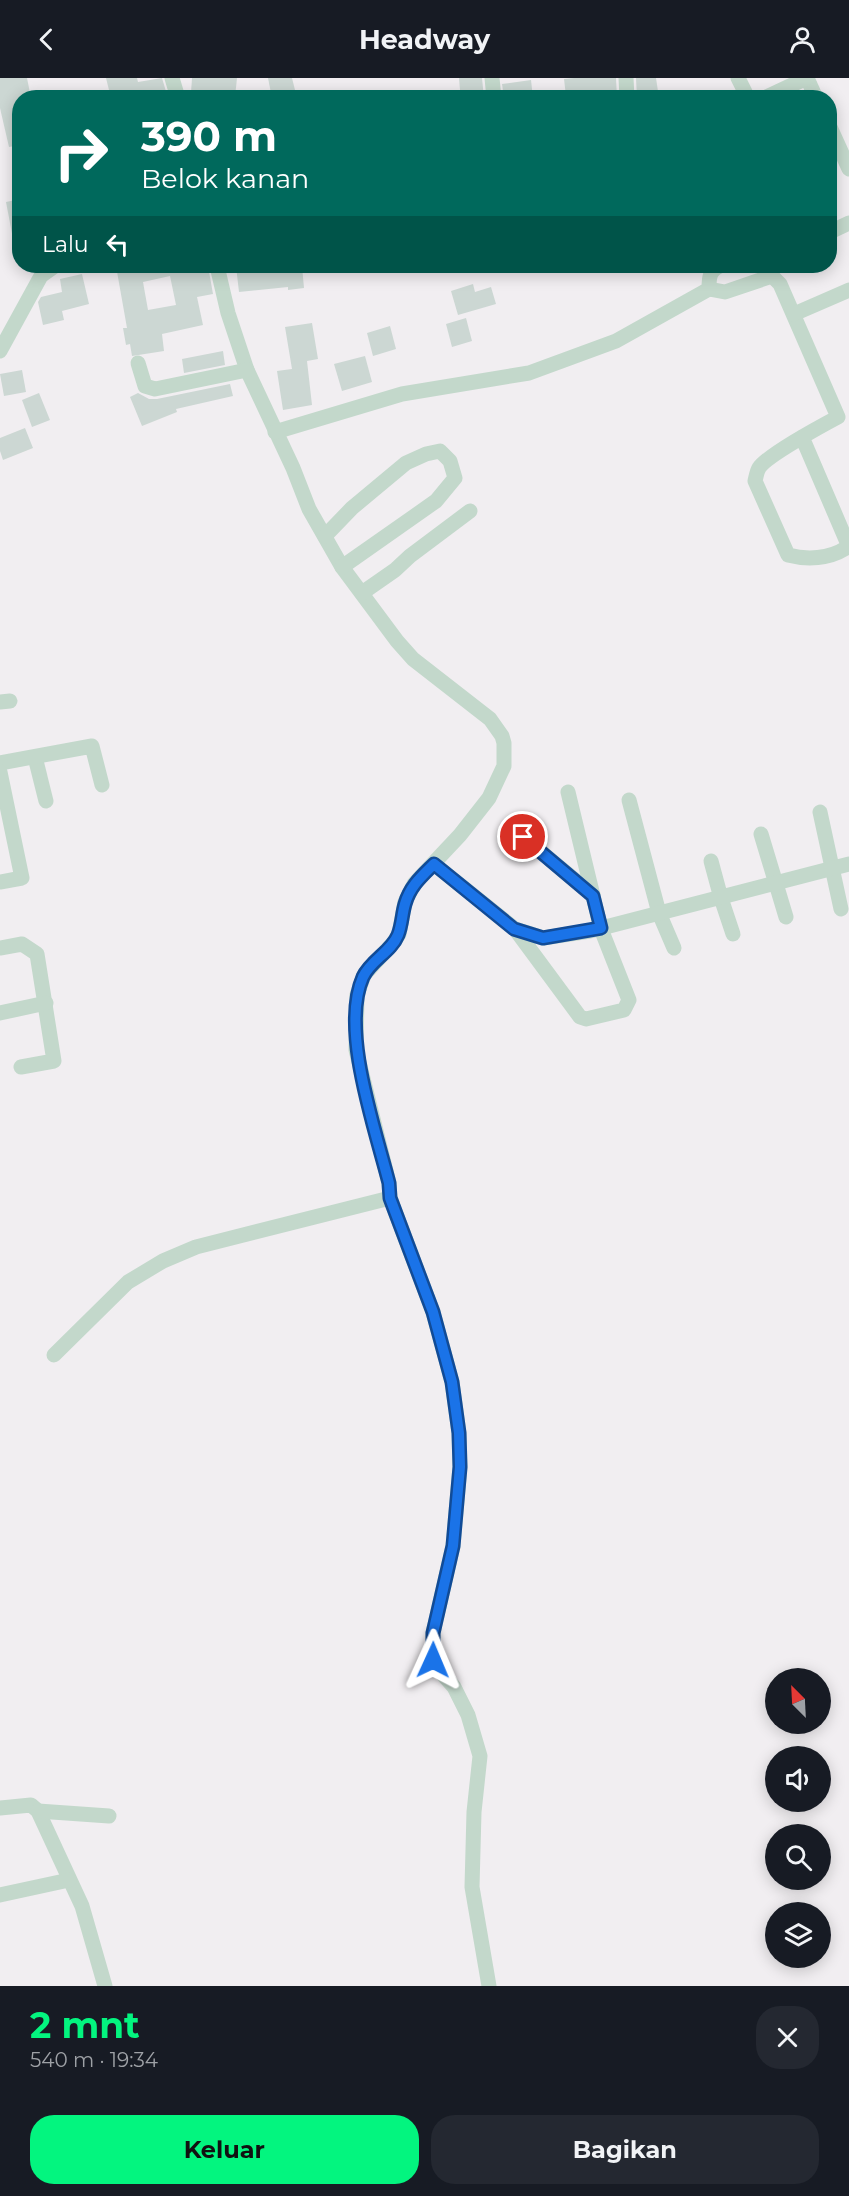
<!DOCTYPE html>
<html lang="id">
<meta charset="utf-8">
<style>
:root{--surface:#171b24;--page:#242831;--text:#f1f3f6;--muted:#9ea1a6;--accent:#03f57f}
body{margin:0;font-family:Montserrat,sans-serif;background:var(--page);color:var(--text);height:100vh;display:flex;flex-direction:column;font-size:22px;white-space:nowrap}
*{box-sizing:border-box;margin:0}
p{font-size:20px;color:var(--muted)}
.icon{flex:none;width:33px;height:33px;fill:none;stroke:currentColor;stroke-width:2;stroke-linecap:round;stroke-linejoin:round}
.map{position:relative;height:1908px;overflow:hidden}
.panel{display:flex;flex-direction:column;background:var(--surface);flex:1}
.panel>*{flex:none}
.hud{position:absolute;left:12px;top:12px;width:825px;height:183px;border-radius:24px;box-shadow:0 3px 15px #0003;background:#00695c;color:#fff;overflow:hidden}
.needle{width:39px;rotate:336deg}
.buttons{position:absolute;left:765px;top:1590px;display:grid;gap:12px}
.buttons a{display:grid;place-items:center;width:66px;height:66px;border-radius:50%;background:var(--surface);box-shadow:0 3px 15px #0003;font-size:30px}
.pin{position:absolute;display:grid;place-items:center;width:51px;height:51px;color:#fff;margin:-26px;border:3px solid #fff;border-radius:50%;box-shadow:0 2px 6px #0007}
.me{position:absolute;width:66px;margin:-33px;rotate:1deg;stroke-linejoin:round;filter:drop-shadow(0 0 4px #0008)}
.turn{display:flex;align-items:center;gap:21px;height:126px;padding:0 30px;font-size:27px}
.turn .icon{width:78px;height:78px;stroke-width:2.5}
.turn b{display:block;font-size:42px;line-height:51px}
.then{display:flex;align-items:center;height:57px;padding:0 30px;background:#0003;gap:12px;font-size:22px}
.round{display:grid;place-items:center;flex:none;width:63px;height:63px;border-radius:24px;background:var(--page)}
.overview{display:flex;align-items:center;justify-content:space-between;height:102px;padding:0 30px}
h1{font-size:36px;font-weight:700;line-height:45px;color:var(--accent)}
.cta{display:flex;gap:12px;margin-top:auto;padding:12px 30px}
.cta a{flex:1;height:69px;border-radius:24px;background:var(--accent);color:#111;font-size:24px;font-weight:700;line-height:69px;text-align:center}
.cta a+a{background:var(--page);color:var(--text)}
header{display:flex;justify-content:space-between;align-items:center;height:78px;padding:0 30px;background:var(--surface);font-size:27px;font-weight:700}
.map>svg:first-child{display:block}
.building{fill:#ccd7d3;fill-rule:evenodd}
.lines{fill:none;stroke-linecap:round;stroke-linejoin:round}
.minor{stroke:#c3d8cb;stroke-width:15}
.route-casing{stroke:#114b97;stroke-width:15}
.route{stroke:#1a73e8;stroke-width:10}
</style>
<header><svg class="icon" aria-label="back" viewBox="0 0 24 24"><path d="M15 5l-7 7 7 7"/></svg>Headway<svg class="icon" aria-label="person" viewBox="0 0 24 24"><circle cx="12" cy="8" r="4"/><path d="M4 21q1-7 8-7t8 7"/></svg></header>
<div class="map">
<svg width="849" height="1908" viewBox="0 0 849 1908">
<rect width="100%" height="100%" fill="#f1eef1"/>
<g class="building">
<polygon points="0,0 27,0 31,20 20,20 20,67 9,69 0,30"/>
<polygon points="106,0 137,0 138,4 162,0 168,20 111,20"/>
<polygon points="192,0 237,0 235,19 191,15"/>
<polygon points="268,0 292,0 297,20 272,20"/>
<polygon points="459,0 482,0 484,20 456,20 455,12 460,12"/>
<polygon points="574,0 616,0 617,20 598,20 597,14 566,18 564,1"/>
<polygon points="636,0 656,0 659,20 637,20"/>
<polygon points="531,2 533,20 504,20 502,6"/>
<polygon points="20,121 20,165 14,166 6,124"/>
<path d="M 116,188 L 208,188 L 213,216 L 197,219 L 203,247 L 162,256 L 164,273 L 132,278 L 130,266 L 126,267 L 123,250 L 127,250 ZM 170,198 L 176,227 L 148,232 L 143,204 Z"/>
<polygon points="236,188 253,188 254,190 302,188 304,210 288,212 288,209 239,214"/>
<polygon points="82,196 89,226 62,233 64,242 43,247 38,224 41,219 62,214 60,201"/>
<polygon points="473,206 475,214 491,209 496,226 458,237 451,213"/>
<polygon points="466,240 472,263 452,269 446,246"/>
<polygon points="312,245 318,281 307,283 312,327 283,332 277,293 292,291 285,249"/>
<polygon points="390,248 396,271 373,278 367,255"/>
<polygon points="223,273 225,287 184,295 182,281"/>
<polygon points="365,278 372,304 342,313 334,286"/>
<polygon points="22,292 26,314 4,318 0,296"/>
<polygon points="230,306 233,318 176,331 177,334 142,348 130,319 138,315 149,321 157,321"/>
<polygon points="39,315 50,342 32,349 22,322"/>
<polygon points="25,350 33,370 3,382 0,373 0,360"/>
</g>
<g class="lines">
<g class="minor">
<polyline points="172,0 178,20"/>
<polyline points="492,0 494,20"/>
<polyline points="626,0 627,20"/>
<polyline points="738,0 748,20"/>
<polyline points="807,0 816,20"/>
<polyline points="764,20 807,0"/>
<polyline points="830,49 849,91"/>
<polyline points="830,154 849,145"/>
<polyline points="217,188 228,235 247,292 293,390 309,431 342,489 397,563 413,581 490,641 502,658 504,665 504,688 489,720 460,757 414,806 405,824 399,856 394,864 364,897 357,917 356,972 389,1105 390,1120 433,1234 452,1304 459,1355 460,1389 453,1468 433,1555 433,1582 438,1591 454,1609 468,1637 480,1678 474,1734 472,1809 489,1908"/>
<path d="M 709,211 L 725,214 L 772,198 L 780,206 L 838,339 C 823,347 766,378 759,390 C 757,393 756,399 755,403 L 788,477 C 807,482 829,481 846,470 L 847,464 L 802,359"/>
<polyline points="794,236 849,212"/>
<polyline points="0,273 41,198 55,188"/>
<polyline points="138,285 145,308 155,311 247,292"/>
<path d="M 275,354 L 402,316 L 529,295 L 616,263 L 709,211 C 709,200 709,193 720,188"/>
<polyline points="325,458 352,430 406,385 426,376 440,373 450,383 455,400 436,423 342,489"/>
<polyline points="362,515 395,492 410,478 470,433"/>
<polyline points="0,624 10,623"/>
<polyline points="35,679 46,723"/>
<polyline points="0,685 92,668 102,707"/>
<polyline points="0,694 22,800 0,804"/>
<polyline points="629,722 659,835 674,870"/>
<polyline points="820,734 841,831"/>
<polyline points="761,756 786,839"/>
<polyline points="523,759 593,817"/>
<polyline points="711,783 721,820 733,856"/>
<polyline points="434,786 515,851 543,860 590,853 849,786"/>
<polyline points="515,851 580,939 586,941 624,932 629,922 601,851 568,714"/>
<polyline points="0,870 22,866 37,876 54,983 21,989"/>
<polyline points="0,935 46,925"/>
<polyline points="54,1277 128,1204 163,1183 196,1169 390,1120"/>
<polyline points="0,1730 31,1727 38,1733 82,1828 105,1908"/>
<polyline points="38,1733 109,1738"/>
<polyline points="0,1817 69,1802"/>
</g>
</g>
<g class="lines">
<defs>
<path id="route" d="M 433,1582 L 433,1555 L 453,1468 L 460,1389 L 459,1355 L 452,1304 L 433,1234 L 390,1120 L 389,1105 C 375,1050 340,951 363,899 C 371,882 391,874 398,857 C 402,847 402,836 405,826 C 410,808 422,798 434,786 L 514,851 L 543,860 L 601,850 L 593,818 L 523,759"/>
</defs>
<use href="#route" class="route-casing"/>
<use href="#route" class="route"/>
</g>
</svg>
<div class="buttons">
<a><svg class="needle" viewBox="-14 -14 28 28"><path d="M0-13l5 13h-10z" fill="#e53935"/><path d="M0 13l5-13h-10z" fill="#9ea1a6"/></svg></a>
<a><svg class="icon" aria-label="sound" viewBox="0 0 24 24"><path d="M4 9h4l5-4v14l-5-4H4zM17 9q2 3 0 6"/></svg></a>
<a><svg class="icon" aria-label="search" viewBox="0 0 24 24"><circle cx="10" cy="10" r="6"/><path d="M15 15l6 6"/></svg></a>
<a><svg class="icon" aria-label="layers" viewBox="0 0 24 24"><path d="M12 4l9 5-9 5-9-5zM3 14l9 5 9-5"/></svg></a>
</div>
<div class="pin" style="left:523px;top:759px;background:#d93025"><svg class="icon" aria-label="arrive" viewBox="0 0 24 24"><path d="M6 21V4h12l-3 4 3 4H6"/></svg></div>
<svg class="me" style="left:433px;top:1582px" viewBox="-20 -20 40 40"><path d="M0-17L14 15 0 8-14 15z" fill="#1a73e8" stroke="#fff" stroke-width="4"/></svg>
<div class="hud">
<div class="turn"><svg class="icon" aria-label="right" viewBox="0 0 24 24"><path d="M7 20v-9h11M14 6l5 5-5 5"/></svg><div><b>390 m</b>Belok kanan</div></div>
<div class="then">Lalu<svg class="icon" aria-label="left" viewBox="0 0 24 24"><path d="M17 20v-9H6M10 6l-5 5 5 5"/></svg></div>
</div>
</div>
<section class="panel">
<div class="overview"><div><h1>2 mnt</h1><p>540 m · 19:34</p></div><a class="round"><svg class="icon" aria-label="close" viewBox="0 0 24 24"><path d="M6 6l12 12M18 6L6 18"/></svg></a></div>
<div class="cta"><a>Keluar</a><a>Bagikan</a></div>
</section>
